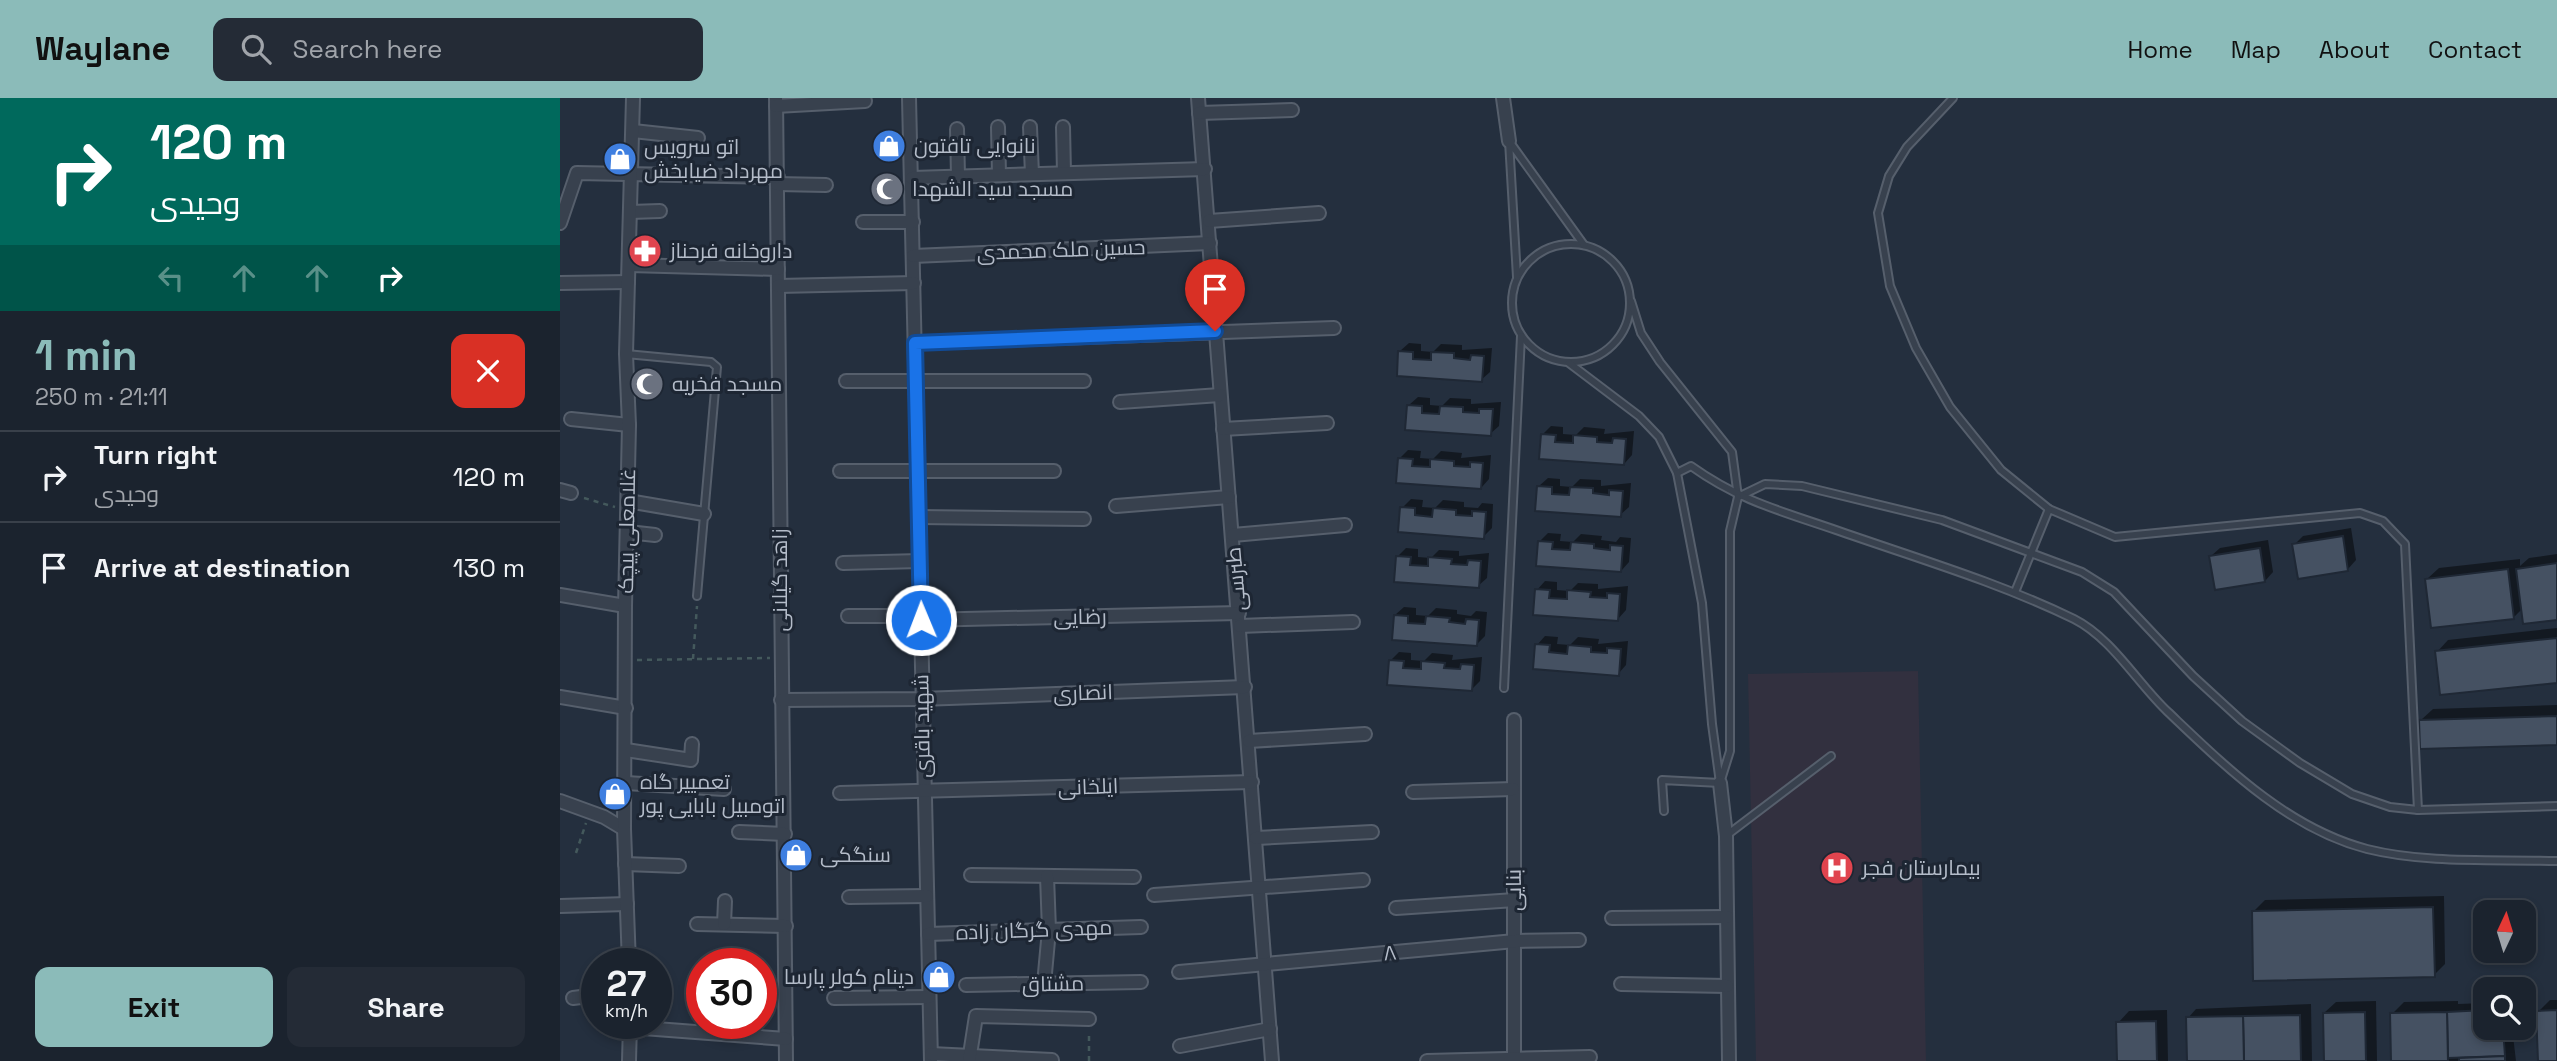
<!DOCTYPE html>
<meta charset="utf-8">
<style>
:root{--surface:#1b232e;--page:#242b36;--text:#f1f3f6;--muted:#a0a4aa;--line:#39404a;--accent:#8bbbb9}
body{margin:0;font-family:"Space Grotesk",Cairo,sans-serif;background:var(--page);color:var(--text);height:100vh;display:flex;flex-direction:column;font-size:26px;white-space:nowrap}
*{box-sizing:border-box;margin:0}
p{font-size:23px;color:var(--muted)}
.icon{flex:none;width:38px;height:38px;fill:none;stroke:currentColor;stroke-width:2;stroke-linecap:round;stroke-linejoin:round}
.map{position:relative;flex:1;overflow:hidden}
.sheet{display:flex;flex-direction:column;background:var(--surface);width:560px}
.sheet>*{flex:none}
.top-card{background:#00695c;color:#fff;overflow:hidden}
.needle{width:46px;rotate:4deg}
.fabs{position:absolute;left:1913px;top:802px;display:grid;gap:14px}
.fabs a{display:grid;place-items:center;width:63px;height:63px;border-radius:14px;background:var(--surface);box-shadow:0 4px 10px #0003,0 0 0 2px var(--line);font-size:35px}
.speed{position:absolute;left:21px;top:850px;display:flex;gap:14px;font-size:35px;font-weight:700;text-align:center}
.speed>*{display:grid;place-content:center;width:91px;height:91px;border-radius:50%;background:var(--surface);box-shadow:0 4px 10px #0003,0 0 0 2px var(--line);line-height:1}
.speed small{font-size:18px;font-weight:400}
.speed .limit{border:10px solid #d22;background:#fff;color:#111}
.pin{position:absolute;display:grid;place-items:center;width:60px;height:60px;color:#fff;margin:-72px -30px;border-radius:50% 50% 50% 0;rotate:-45deg;box-shadow:0 0 7px #0007}
.pin .icon{rotate:45deg}
.me{position:absolute;width:77px;margin:-38px;rotate:359deg;stroke-linejoin:round;filter:drop-shadow(0 0 5px #0008)}
.turn{display:flex;align-items:center;gap:24px;height:147px;padding:0 35px;font-size:32px}
.turn .icon{width:91px;height:91px;stroke-width:2.5}
.turn b{display:block;font-size:49px;line-height:60px}
.lanes{display:flex;align-items:center;height:66px;padding:0 35px;background:#0003;justify-content:center;gap:35px;direction:ltr}
.lanes .off{opacity:.35}
.round{display:grid;place-items:center;flex:none;width:74px;height:74px;border-radius:14px;background:var(--page)}
.summary{display:flex;align-items:center;justify-content:space-between;height:119px;padding:0 35px}
h1{font-size:42px;font-weight:700;line-height:52px;color:var(--accent)}
.action{display:flex;gap:14px;margin-top:auto;padding:14px 35px}
.action a{flex:1;height:80px;border-radius:14px;background:var(--accent);color:#111;font-size:28px;font-weight:700;line-height:80px;text-align:center}
.action a+a{background:var(--page);color:var(--text)}
ul{padding:0;list-style:none}
li{display:flex;align-items:center;gap:21px;height:91px;padding:0 35px;border-top:2px solid var(--line)}
li div{flex:1}
li b{display:block;font-size:26px}
li em{font-style:normal}
header{display:flex;align-items:center;gap:42px;box-sizing:border-box;height:98px;padding:0 35px;background:var(--accent);color:#111}
header strong{font-size:33px}
nav{display:flex;gap:38px;margin-inline-start:auto;font-size:24px}
.search{width:490px;height:63px;background:var(--page);display:flex;align-items:center;gap:18px;box-sizing:border-box;padding:0 24px;border-radius:14px;color:var(--muted);font-size:26px}
main{display:flex;flex:1;min-height:0}
.map>svg:first-child{display:block}
.medical{fill:#32303f}
.shadow{fill:#0007}
.building{fill:#455162;stroke:#1f2835;stroke-width:2}
.lines{fill:none;stroke-linecap:round;stroke-linejoin:round}
.lane-casing{stroke:#565f6c;stroke-width:10}
.street-casing{stroke:#565f6c;stroke-width:16}
.path{stroke:#44595c;stroke-width:2.5;stroke-dasharray:5 5;stroke-linecap:butt}
.lane{stroke:#38414e;stroke-width:6}
.street{stroke:#38414e;stroke-width:12}
.route-casing{stroke:#114b97;stroke-width:18}
.route{stroke:#1a73e8;stroke-width:12}
.labels{text-anchor:middle;stroke-width:6;stroke-linejoin:round;paint-order:stroke}
.poi-label{font-size:21px;fill:#b4bcc9;stroke:#1d2633;text-anchor:start}
.street-label{font-size:21px;fill:#b4bcc9;stroke:#1d2633}
</style>
<header>
<strong>Waylane</strong>
<div class="search"><svg class="icon" aria-label="search" viewBox="0 0 24 24"><circle cx="10" cy="10" r="6"/><path d="M15 15l6 6"/></svg>Search here</div>
<nav><a>Home</a><a>Map</a><a>About</a><a>Contact</a></nav>
</header>
<main>
<section class="sheet">
<div class="top-card">
<div class="turn"><svg class="icon" aria-label="right" viewBox="0 0 24 24"><path d="M7 20v-9h11M14 6l5 5-5 5"/></svg><div><b>120 m</b>وحیدی</div></div>
<div class="lanes"><svg class="icon off" aria-label="left" viewBox="0 0 24 24"><path d="M17 20v-9H6M10 6l-5 5 5 5"/></svg><svg class="icon off" aria-label="ahead" viewBox="0 0 24 24"><path d="M12 20V5M6 11l6-6 6 6"/></svg><svg class="icon off" aria-label="ahead" viewBox="0 0 24 24"><path d="M12 20V5M6 11l6-6 6 6"/></svg><svg class="icon" aria-label="right" viewBox="0 0 24 24"><path d="M7 20v-9h11M14 6l5 5-5 5"/></svg></div>
</div>
<div class="summary"><div><h1>1 min</h1><p>250 m · 21:11</p></div><a class="round" style="background:#d93025;color:#fff"><svg class="icon" aria-label="close" viewBox="0 0 24 24"><path d="M6 6l12 12M18 6L6 18"/></svg></a></div>
<ul>
<li><svg class="icon" aria-label="right" viewBox="0 0 24 24"><path d="M7 20v-9h11M14 6l5 5-5 5"/></svg><div><b>Turn right</b><p>وحیدی</p></div><em>120 m</em></li>
<li><svg class="icon" aria-label="arrive" viewBox="0 0 24 24"><path d="M6 21V4h12l-3 4 3 4H6"/></svg><div><b>Arrive at destination</b></div><em>130 m</em></li>
</ul>
<div class="action"><a>Exit</a><a>Share</a></div>
</section>
<div class="map">
<svg width="1997" height="963" viewBox="0 0 1997 963">
<rect width="100%" height="100%" fill="#242f3e"/>
<polygon class="medical" points="1358,573 1366,963 1196,963 1188,576"/>
<g class="shadow">
<polygon points="849,245 861,246 861,253 873,254 881,246 902,247 902,252 932,250 930,274 921,282 839,276 840,253"/>
<polygon points="858,299 870,300 870,307 882,308 890,300 911,301 911,306 941,304 939,328 930,336 847,330 849,307"/>
<polygon points="991,328 1003,329 1003,336 1016,337 1024,329 1045,331 1044,336 1074,333 1072,357 1064,366 981,360 983,336"/>
<polygon points="848,352 861,353 860,360 873,361 881,353 902,355 901,360 931,357 929,381 921,390 838,384 840,360"/>
<polygon points="988,380 1000,381 1000,388 1012,389 1020,381 1041,382 1041,388 1071,385 1069,409 1060,417 977,411 979,388"/>
<polygon points="851,401 863,402 862,409 875,410 883,402 904,404 904,409 918,410 922,405 933,406 932,430 923,439 840,433 842,410"/>
<polygon points="1791,430 1796,462 1788,471 1734,447 1743,438"/>
<polygon points="988,435 1001,436 1000,443 1013,444 1021,436 1042,438 1041,442 1056,444 1060,439 1071,440 1069,464 1061,473 978,467 980,443"/>
<polygon points="1708,442 1713,474 1705,483 1651,458 1660,450"/>
<polygon points="846,450 858,451 858,459 871,460 879,452 899,453 899,458 929,455 927,480 918,488 836,482 837,459"/>
<polygon points="1997,456 1997,520 1963,510 1953,520 1867,481 1879,470 1960,461 1960,468 1969,460"/>
<polygon points="985,483 997,484 997,492 1010,493 1018,485 1038,486 1038,491 1068,488 1066,512 1058,521 975,515 977,492"/>
<polygon points="844,509 856,510 856,517 868,518 876,510 897,512 897,516 911,518 916,513 927,514 925,538 916,547 834,541 835,517"/>
<polygon points="1997,530 1997,583 1877,554 1888,542"/>
<polygon points="985,538 998,539 997,546 1010,547 1018,539 1039,541 1038,546 1068,543 1066,567 1058,576 975,570 977,547"/>
<polygon points="839,554 851,555 851,562 864,563 872,555 893,557 892,562 922,559 920,583 911,592 829,586 830,563"/>
<polygon points="1997,607 1997,646 1861,622 1873,611"/>
<polygon points="1884,798 1885,866 1874,877 1693,814 1705,802"/>
<polygon points="1990,902 1997,902 1997,963 1980,963 1978,914"/>
<polygon points="1816,903 1817,963 1766,963 1764,915 1776,904"/>
<polygon points="1898,903 1898,906 1925,905 1925,929 1952,929 1956,963 1833,963 1832,916 1844,904"/>
<polygon points="1751,906 1752,963 1629,963 1628,920 1636,911"/>
<polygon points="1607,912 1608,963 1558,963 1558,925 1569,913"/>
</g>
<g class="building">
<polygon points="838,253 853,254 853,261 871,262 871,254 894,255 894,260 910,262 911,257 924,258 922,284 837,278"/>
<polygon points="847,307 862,308 862,315 879,316 880,308 903,309 903,314 919,315 919,311 933,311 931,338 845,332"/>
<polygon points="981,336 996,337 995,344 1013,345 1013,337 1037,339 1037,344 1052,345 1053,340 1066,341 1064,367 979,361"/>
<polygon points="838,360 853,361 852,368 870,369 870,361 894,363 894,368 910,369 910,364 923,365 921,391 836,385"/>
<polygon points="977,388 992,389 992,396 1009,397 1010,389 1033,390 1033,395 1049,397 1049,392 1063,393 1061,419 975,413"/>
<polygon points="840,409 855,410 855,417 872,419 873,410 896,412 896,417 912,418 912,413 926,414 924,441 838,434"/>
<polygon points="1783,438 1788,473 1738,481 1732,446"/>
<polygon points="978,443 993,444 992,451 1010,452 1011,444 1034,446 1034,450 1050,452 1050,447 1063,448 1061,474 976,468"/>
<polygon points="1700,450 1705,484 1655,492 1649,458"/>
<polygon points="836,458 851,459 850,467 868,468 868,459 892,461 891,466 907,467 908,462 921,463 919,490 834,484"/>
<polygon points="1997,465 1997,522 1963,526 1956,471"/>
<polygon points="1948,471 1954,521 1871,530 1865,481"/>
<polygon points="975,491 990,492 989,500 1007,501 1007,492 1031,494 1030,499 1047,500 1047,495 1060,496 1058,523 973,517"/>
<polygon points="834,517 848,518 848,525 865,526 866,518 890,520 889,524 905,526 906,521 919,522 917,548 832,542"/>
<polygon points="1997,540 1997,585 1880,597 1875,553"/>
<polygon points="975,546 990,547 989,554 1007,556 1008,547 1031,549 1031,554 1047,555 1047,550 1061,551 1059,578 973,571"/>
<polygon points="829,562 844,563 843,570 861,571 861,563 885,565 884,570 900,571 901,566 914,567 912,593 827,587"/>
<polygon points="1997,618 1997,647 1860,651 1859,622"/>
<polygon points="1873,809 1875,879 1693,883 1692,813"/>
<polygon points="1925,912 1925,929 1943,929 1945,958 1888,960 1887,914"/>
<polygon points="1997,912 1997,963 1978,963 1976,913"/>
<polygon points="1805,914 1806,963 1764,963 1763,915"/>
<polygon points="1887,914 1888,963 1831,963 1830,915"/>
<polygon points="1740,917 1741,963 1684,963 1683,918"/>
<polygon points="1683,918 1684,963 1627,963 1626,919"/>
<polygon points="1596,923 1597,963 1557,963 1556,924"/>
<polygon points="1945,958 1945,963 1899,963 1899,960"/>
</g>
<g class="lines">
<defs>
<g id="lane">
<polyline points="1393,0 1347,49 1329,78 1318,115 1330,188 1356,250 1390,309 1441,372 1489,411 1555,439 1800,415 1823,423 1845,446 1858,712"/>
<circle cx="1011" cy="205" r="59"/>
<polyline points="957,179 949,43 1024,147"/>
<polyline points="1071,203 1081,235 1100,264 1172,354 1178,399 1205,386 1242,388 1382,422 1522,474 1554,494 1633,578 1682,623 1740,665 1792,696 1830,709 1858,712 1997,708"/>
<polyline points="66,256 151,264 157,269 137,498"/>
<path d="M 1009,265 L 1079,318 L 1099,339 L 1117,375 L 1131,368 C 1180,403 1221,413 1276,432 C 1356,460 1438,484 1514,521 C 1552,540 1578,586 1608,614 C 1666,669 1727,730 1807,751 C 1867,766 1935,761 1997,763"/>
<polyline points="1117,375 1142,505 1152,626 1160,685 1170,653 1170,433 1178,399"/>
<polyline points="1455,494 1489,411"/>
<polyline points="944,590 961,238"/>
<polyline points="1104,713 1102,682 1160,685"/>
<polyline points="1167,737 1271,658"/>
</g>
<g id="street">
<polyline points="216,0 226,963"/>
<polyline points="349,0 371,963"/>
<polyline points="638,0 712,963"/>
<polyline points="943,0 949,43"/>
<polyline points="216,8 305,3"/>
<polyline points="639,15 732,12"/>
<polyline points="438,29 439,77"/>
<polyline points="470,29 472,76"/>
<polyline points="503,29 504,75"/>
<polyline points="397,31 398,78"/>
<polyline points="73,33 138,40"/>
<polyline points="352,80 645,71"/>
<polyline points="217,86 266,87"/>
<polyline points="70,114 100,113"/>
<polyline points="649,123 759,115"/>
<polyline points="303,124 353,124"/>
<polyline points="0,125 17,75 218,79"/>
<polyline points="353,158 650,145"/>
<polyline points="69,167 218,171"/>
<polyline points="0,185 68,184"/>
<polyline points="218,188 354,185"/>
<polyline points="355,245 774,230"/>
<polyline points="286,283 524,283"/>
<polyline points="560,304 660,297"/>
<polyline points="11,321 69,327"/>
<polyline points="663,331 767,325"/>
<polyline points="280,373 494,373"/>
<polyline points="0,392 11,395"/>
<polyline points="68,403 144,416"/>
<polyline points="556,408 669,399"/>
<polyline points="359,419 524,421"/>
<polyline points="68,434 95,437"/>
<polyline points="673,437 785,427"/>
<polyline points="283,465 360,463"/>
<polyline points="0,497 65,508"/>
<polyline points="288,518 361,518"/>
<polyline points="361,522 679,515"/>
<polyline points="680,528 793,524"/>
<polyline points="0,599 66,610"/>
<polyline points="221,602 361,601 685,589"/>
<polyline points="954,622 954,963"/>
<polyline points="689,643 805,636"/>
<polyline points="66,652 131,662 132,646"/>
<polyline points="66,685 164,691"/>
<polyline points="1160,685 1166,738 1169,963"/>
<polyline points="853,694 953,691"/>
<polyline points="280,695 692,684"/>
<polyline points="0,703 44,719 64,731"/>
<polyline points="179,734 225,736"/>
<polyline points="696,740 812,734"/>
<polyline points="65,766 119,768"/>
<polyline points="411,777 574,779"/>
<polyline points="594,797 803,782"/>
<polyline points="289,799 367,798"/>
<polyline points="0,808 67,806"/>
<polyline points="836,810 955,802"/>
<polyline points="1052,820 1167,819"/>
<polyline points="137,826 226,828"/>
<polyline points="164,826 165,803"/>
<polyline points="368,836 581,829"/>
<polyline points="69,866 64,731 65,508 69,327 66,256 73,0"/>
<polyline points="619,874 955,843 1019,842"/>
<polyline points="484,886 489,832 487,778"/>
<polyline points="1061,886 1167,888"/>
<polyline points="406,887 581,884"/>
<polyline points="13,900 37,897"/>
<polyline points="274,900 369,899"/>
<polyline points="70,929 226,941"/>
<polyline points="620,948 710,931"/>
<polyline points="371,956 492,962"/>
<polyline points="69,963 70,926"/>
<polyline points="409,963 416,918 529,921"/>
<polyline points="867,963 1030,959"/>
</g>
</defs>
<use href="#lane" class="lane-casing"/>
<use href="#street" class="street-casing"/>
<g class="path">
<polyline points="24,400 55,409"/>
<polyline points="133,561 137,508"/>
<polyline points="77,562 210,560"/>
<polyline points="16,755 26,725"/>
<polyline points="133,922 134,913"/>
<polyline points="529,963 529,935"/>
</g>
<use href="#lane" class="lane"/>
<use href="#street" class="street"/>
</g>
<g class="lines">
<defs>
<polyline id="route" points="361,522 355,245 655,233"/>
</defs>
<use href="#route" class="route-casing"/>
<use href="#route" class="route"/>
</g>
<defs>
<symbol id="shop-disc" viewBox="-11 -11 22 22"><circle r="9.5" fill="#3f7fe0" stroke="#1d2633"/><path d="M-5-2.5h2.3a2.7 3.5 0 0 1 5.4 0H5L5.5 6h-11ZM-1.5-2.5h3a1.5 2.3 0 0 0-3 0Z" fill="#fff"/></symbol>
<symbol id="mosque-disc" viewBox="-11 -11 22 22"><circle r="9.5" fill="#6b7280" stroke="#1d2633"/><path d="M3.5-4.9A6 6 0 1 0 3.5 4.9A5 5 0 1 1 3.5-4.9Z" fill="#fff"/></symbol>
<symbol id="pharmacy-disc" viewBox="-11 -11 22 22"><circle r="9.5" fill="#e0444e" stroke="#1d2633"/><path d="M-2-6h4v4h4v4h-4v4h-4v-4h-4v-4h4Z" fill="#fff"/></symbol>
<symbol id="hospital-disc" viewBox="-11 -11 22 22"><circle r="9.5" fill="#e0444e" stroke="#1d2633"/><path d="M-5-5h3v3.5h4V-5h3V5h-3V1.5h-4V5h-3Z" fill="#fff"/></symbol>
</defs>
<g fill-rule="evenodd">
<use href="#shop-disc" x="310" y="29" width="38" height="38"/>
<use href="#shop-disc" x="41" y="42" width="38" height="38"/>
<use href="#mosque-disc" x="308" y="72" width="38" height="38"/>
<use href="#pharmacy-disc" x="66" y="134" width="38" height="38"/>
<use href="#mosque-disc" x="68" y="267" width="38" height="38"/>
<use href="#shop-disc" x="36" y="677" width="38" height="38"/>
<use href="#shop-disc" x="217" y="738" width="38" height="38"/>
<use href="#hospital-disc" x="1258" y="751" width="38" height="38"/>
<use href="#shop-disc" x="360" y="860" width="38" height="38"/>
</g>
<g class="labels">
<g class="poi-label">
<text x="354" y="55">نانوایی تافتون</text>
<text x="84" y="56">اتو سرویس<tspan x="84" dy="24">مهرداد ضیابخش</tspan></text>
<text x="352" y="98">مسجد سید الشهدا</text>
<text x="110" y="160">داروخانه فرحناز</text>
<text x="112" y="293">مسجد فخریه</text>
<text x="80" y="691">تعمییر گاه<tspan x="80" dy="24">اتومبیل بابایی پور</tspan></text>
<text x="260" y="764">سنگکی</text>
<text x="1302" y="777">بیمارستان فجر</text>
<text x="354" y="886" text-anchor="end">دینام کولر پارسا</text>
</g>
<g class="street-label">
<text transform="translate(501 152) rotate(-2)" y="7">حسین ملک محمدی</text>
<text transform="translate(67 433) rotate(-89)" y="7">غلامعلی پیچک</text>
<text transform="translate(676 481) rotate(-95)" y="7">طبرسی</text>
<text transform="translate(220 482) rotate(-90)" y="7">زاهد گیلانی</text>
<text transform="translate(520 519) rotate(-1)" y="7">رضایی</text>
<text transform="translate(523 595) rotate(-2)" y="7">انصاری</text>
<text transform="translate(362 628) rotate(-91)" y="7">شهید باقری</text>
<text transform="translate(528 689) rotate(-2)" y="7">ایلخانی</text>
<text transform="translate(954 792) rotate(-91)" y="7">بنایی</text>
<text transform="translate(474 832) rotate(-2)" y="7">مهدی گرگان زاده</text>
<text transform="translate(830 855) rotate(-5)" y="7">۸</text>
<text transform="translate(493 886) rotate(-1)" y="7">مشتاق</text>
</g>
</g>
</svg>
<div class="fabs">
<a><svg class="needle" viewBox="-14 -14 28 28"><path d="M0-13l5 13h-10z" fill="#e53935"/><path d="M0 13l5-13h-10z" fill="#a0a4aa"/></svg></a>
<a><svg class="icon" aria-label="search" viewBox="0 0 24 24"><circle cx="10" cy="10" r="6"/><path d="M15 15l6 6"/></svg></a>
</div>
<div class="speed"><div>27<small>km/h</small></div><div class="limit">30</div></div>
<div class="pin" style="left:655px;top:233px;background:#d93025"><svg class="icon" aria-label="arrive" viewBox="0 0 24 24"><path d="M6 21V4h12l-3 4 3 4H6"/></svg></div>
<svg class="me" style="left:361px;top:522px" viewBox="-20 -20 40 40"><circle r="17" fill="#1a73e8" stroke="#fff" stroke-width="3"/><path d="M0-11L8 9 0 5-8 9z" fill="#fff"/></svg>
</div>
</main>
